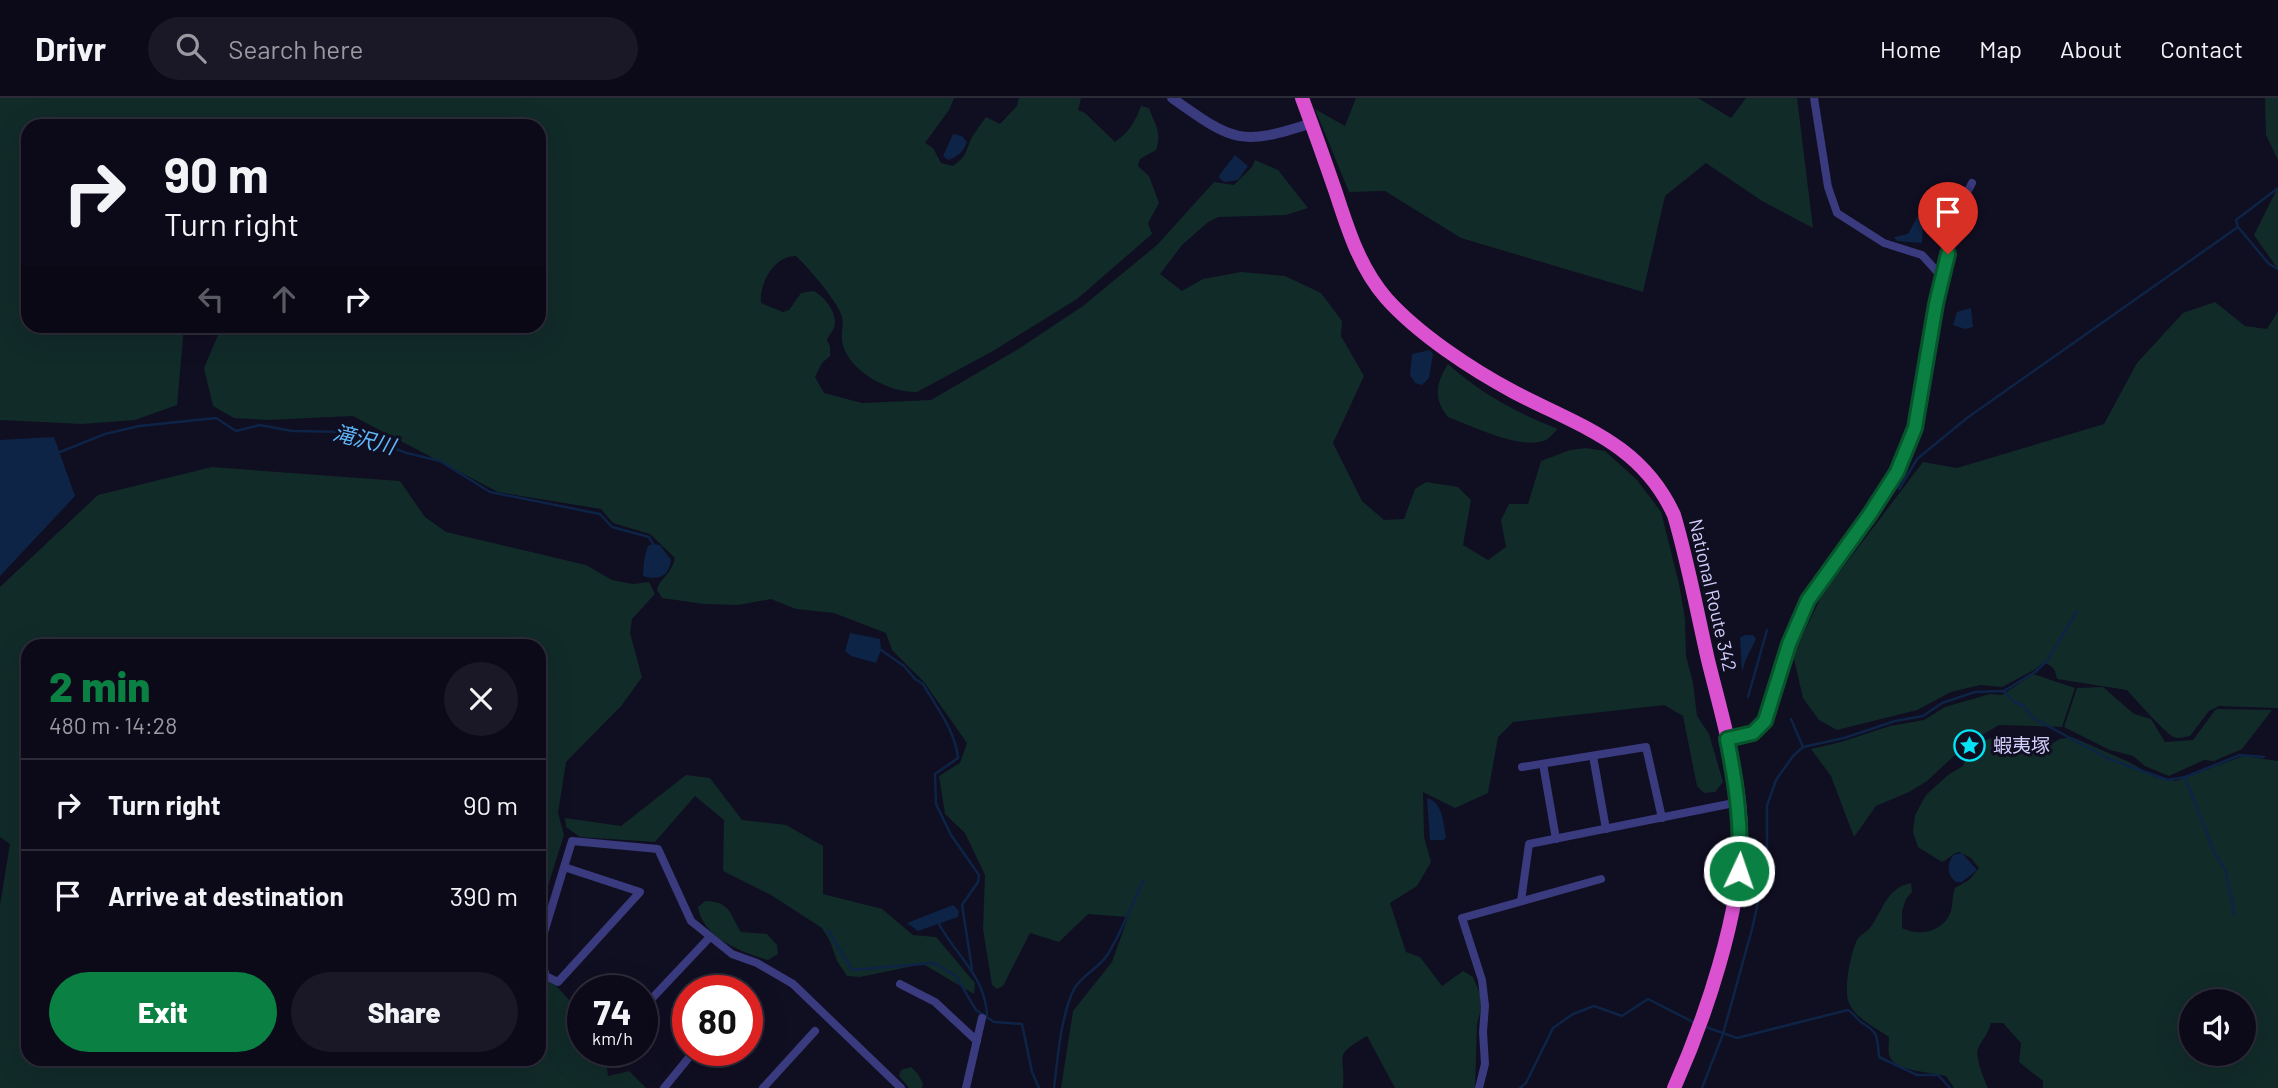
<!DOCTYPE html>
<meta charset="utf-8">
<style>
:root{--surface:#0c0a19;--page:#1a1826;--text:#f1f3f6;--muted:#9a9aa2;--line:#2c2b38;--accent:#0b8043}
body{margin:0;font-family:Barlow,"Noto Sans JP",sans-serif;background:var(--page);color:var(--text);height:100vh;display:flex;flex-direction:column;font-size:26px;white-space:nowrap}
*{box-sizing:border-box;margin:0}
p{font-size:23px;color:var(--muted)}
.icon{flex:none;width:38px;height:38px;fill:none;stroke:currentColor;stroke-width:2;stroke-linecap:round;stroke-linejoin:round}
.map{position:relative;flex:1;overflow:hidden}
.details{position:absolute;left:21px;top:541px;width:525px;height:427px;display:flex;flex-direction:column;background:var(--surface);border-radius:21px;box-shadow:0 7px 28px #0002,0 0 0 2px var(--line)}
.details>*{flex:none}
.banner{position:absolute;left:21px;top:21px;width:525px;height:214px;border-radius:21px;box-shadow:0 7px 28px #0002,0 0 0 2px var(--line);background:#0c0a19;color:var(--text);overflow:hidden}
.tools{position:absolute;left:2179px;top:891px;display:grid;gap:14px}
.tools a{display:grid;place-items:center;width:77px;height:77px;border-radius:50%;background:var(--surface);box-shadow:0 7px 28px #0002,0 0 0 2px var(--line);font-size:35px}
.speed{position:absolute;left:567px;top:877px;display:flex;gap:14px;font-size:35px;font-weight:700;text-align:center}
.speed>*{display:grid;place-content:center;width:91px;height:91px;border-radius:50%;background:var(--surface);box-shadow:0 7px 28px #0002,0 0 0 2px var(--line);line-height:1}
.speed small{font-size:18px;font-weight:400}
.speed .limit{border:10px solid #d22;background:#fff;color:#111}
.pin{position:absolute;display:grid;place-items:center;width:60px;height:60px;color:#fff;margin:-72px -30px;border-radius:50% 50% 50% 0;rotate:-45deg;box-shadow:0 0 7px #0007}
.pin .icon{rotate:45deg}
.me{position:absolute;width:77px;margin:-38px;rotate:3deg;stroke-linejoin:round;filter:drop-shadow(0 0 5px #0008)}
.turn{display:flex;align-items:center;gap:24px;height:147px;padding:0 28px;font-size:32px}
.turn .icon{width:91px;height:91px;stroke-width:2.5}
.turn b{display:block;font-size:49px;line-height:60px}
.lanes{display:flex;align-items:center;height:66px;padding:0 28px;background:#0003;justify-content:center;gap:35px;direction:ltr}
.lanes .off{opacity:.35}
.round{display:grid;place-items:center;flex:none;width:74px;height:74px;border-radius:37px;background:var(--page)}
.headline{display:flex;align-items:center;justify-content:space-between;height:119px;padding:0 28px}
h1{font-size:42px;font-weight:800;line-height:52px;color:var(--accent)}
.cta{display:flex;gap:14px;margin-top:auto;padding:14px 28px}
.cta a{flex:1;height:80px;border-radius:42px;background:var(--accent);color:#fff;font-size:28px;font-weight:800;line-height:80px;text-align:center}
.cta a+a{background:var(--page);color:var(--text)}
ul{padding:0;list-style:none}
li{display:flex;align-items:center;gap:21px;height:91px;padding:0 28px;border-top:2px solid var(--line)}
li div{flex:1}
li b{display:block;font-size:26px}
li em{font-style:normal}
header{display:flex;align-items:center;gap:42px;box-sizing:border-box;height:98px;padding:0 35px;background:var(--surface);border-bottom:2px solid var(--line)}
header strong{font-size:33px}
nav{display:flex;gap:38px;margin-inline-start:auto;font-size:24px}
.search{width:490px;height:63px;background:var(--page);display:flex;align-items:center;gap:18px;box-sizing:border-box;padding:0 24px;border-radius:38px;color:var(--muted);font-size:26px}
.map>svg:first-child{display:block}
.green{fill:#112b29;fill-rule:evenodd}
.water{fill:#0d2446}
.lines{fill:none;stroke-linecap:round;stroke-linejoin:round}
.stream{stroke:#0d2446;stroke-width:2.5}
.minor{stroke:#3a3a7f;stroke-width:8}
.tertiary{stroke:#3a3a7f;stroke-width:10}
.trunk{stroke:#da52d0;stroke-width:14}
.route-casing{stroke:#07532c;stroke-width:18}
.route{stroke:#0b8043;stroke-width:12}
.labels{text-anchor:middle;stroke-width:6;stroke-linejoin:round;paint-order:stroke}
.street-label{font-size:19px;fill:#d3cffe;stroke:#100e21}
.poi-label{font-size:19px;fill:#d3cffe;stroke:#100e21;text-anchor:start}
.water-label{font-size:21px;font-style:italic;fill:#5fb8fc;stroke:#100e21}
</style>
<header>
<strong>Drivr</strong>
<div class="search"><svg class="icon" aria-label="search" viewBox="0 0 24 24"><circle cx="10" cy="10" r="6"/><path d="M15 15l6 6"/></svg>Search here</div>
<nav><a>Home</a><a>Map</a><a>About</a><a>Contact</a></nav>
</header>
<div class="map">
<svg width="2278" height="990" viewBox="0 0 2278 990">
<rect width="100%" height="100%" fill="#100e21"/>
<g class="green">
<path d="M 0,0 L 954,0 L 949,12 L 925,45 L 933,50 L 941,65 L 953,68 C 968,57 965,54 972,39 C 976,33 981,26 986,19 L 1000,26 L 1017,8 L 1019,0 L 1081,0 L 1078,12 L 1085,15 L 1115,44 C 1129,34 1135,24 1141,8 L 1149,10 C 1155,27 1162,34 1156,52 L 1140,61 L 1138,68 L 1149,78 L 1159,105 L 1148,125 L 1152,136 L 1077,201 L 993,253 L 917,294 C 890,295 850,274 843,247 C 840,238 844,228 842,219 C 839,205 807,168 796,158 C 775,157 759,185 761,205 L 783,214 L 789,212 L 801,195 L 814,193 C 826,200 840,218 833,232 C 831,235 828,238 827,242 L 830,248 L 830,258 L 822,265 L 815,279 L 824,295 L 862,305 L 931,302 L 1020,250 L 1083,208 L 1157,147 L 1214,84 L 1234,87 L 1252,69 L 1255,62 L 1278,72 L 1308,110 L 1286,117 L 1218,119 L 1207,125 L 1182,147 L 1160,176 L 1182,193 L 1203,181 L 1241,174 L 1285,178 L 1321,195 L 1342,223 L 1341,238 L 1364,278 L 1333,345 L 1362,403 L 1384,422 L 1404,421 L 1415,391 L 1426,384 L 1458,389 L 1471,402 L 1463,447 L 1488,462 L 1506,449 L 1501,422 L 1509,406 L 1528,406 L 1541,363 L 1570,352 L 1586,350 L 1605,353 L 1637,382 L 1661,414 L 1679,486 L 1685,521 L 1686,558 L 1693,585 L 1697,618 L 1709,636 L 1723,684 L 1715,694 L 1704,695 L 1697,688 L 1683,618 L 1664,607 L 1513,624 L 1498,639 L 1488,695 L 1455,710 L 1423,694 L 1424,739 L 1431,764 L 1417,788 L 1390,805 L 1406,854 L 1420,859 L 1442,888 L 1463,873 L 1473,879 L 1483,903 L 1477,926 L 1475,990 L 1395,990 L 1367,938 C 1331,959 1346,956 1343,990 L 1061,990 L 1073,913 L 1112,864 L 1128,819 L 1088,816 L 1059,844 L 1030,835 L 1003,888 L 997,891 L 992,887 L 983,831 L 985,777 L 965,735 L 945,716 L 939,678 L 960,665 L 967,645 L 924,584 L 892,552 L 886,535 L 834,515 L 796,511 L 771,501 L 738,507 L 704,506 L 662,500 L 657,492 C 660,480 671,477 675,460 L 650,436 L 613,425 L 601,411 L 498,394 L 353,318 L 267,322 L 234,320 L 213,308 L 204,270 L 221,230 L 184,229 L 177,307 L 135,322 L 82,326 L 0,322 ZM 28,28 L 539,28 L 539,228 L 28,228 Z"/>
<polygon points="1356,0 1698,0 1731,20 1746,0 1797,0 1813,130 1762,103 1706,65 1665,98 1643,194 1461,140 1385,93 1349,94 1315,11 1345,28"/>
<polygon points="2265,0 2278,0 2278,62 2266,37"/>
<polygon points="2278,89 2278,171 2254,137"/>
<path d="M 2215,204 L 2245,228 L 2267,231 L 2278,213 L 2278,610 L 2219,608 L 2209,613 L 2190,638 C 2185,639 2179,641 2174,639 C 2168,638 2134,600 2127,592 L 2057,581 C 2055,571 2053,567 2043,565 L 2034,572 L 2002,589 L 1980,587 L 1951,594 L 1917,612 L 1837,632 L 1819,622 L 1803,600 L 1793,557 L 1822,497 L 1923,364 L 1957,370 L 2104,326 L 2137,265 L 2183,215 Z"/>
<path d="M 1448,266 C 1480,295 1517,315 1558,331 C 1554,334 1550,340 1546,342 C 1522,353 1472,328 1448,319 C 1433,301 1436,285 1448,266 Z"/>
<polygon points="212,369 400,383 425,419 446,434 586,467 612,482 633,486 649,484 655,496 632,521 630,535 642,579 622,607 566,664 558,715 564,737 539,816 539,548 28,548 28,961 539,961 539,869 583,917 583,952 605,952 608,978 629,973 646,990 0,990 0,807 10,746 0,739 0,489 98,397"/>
<polygon points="2033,576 2075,590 2062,629 1999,627 1982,637 1963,642 1956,656 1927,683 1909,694 1876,708 1854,739 1831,678 1811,651 1841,644 1890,628 1924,622 1945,609 1990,596 2002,597"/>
<polygon points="2103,589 2134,616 2151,621 2165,644 2193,642 2216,611 2272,612 2242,651 2214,663 2204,662 2169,678 2145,668 2133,658 2110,652 2064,629 2077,590"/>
<path d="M 1994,639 C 2005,646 2014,646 2026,639 L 2035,645 L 2049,647 L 2060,641 L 2072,639 L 2129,664 L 2155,679 L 2176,683 L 2243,658 L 2278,663 L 2278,990 L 2043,990 L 2043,983 L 2019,964 L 2021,945 L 2003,925 L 1991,925 C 1987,939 1982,941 1978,951 C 1975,959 1984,982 1988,990 L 1954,990 L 1946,978 C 1932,974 1894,974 1889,957 C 1888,952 1889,944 1889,939 C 1876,930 1856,921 1849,905 C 1843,893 1851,854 1857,842 C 1859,838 1865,835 1869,831 C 1882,816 1885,790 1911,785 L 1912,794 L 1906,801 L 1902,813 L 1902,830 C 1919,839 1944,834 1951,813 C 1953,805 1952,798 1955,790 L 1969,782 L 1979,770 L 1971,760 L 1959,754 C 1951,756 1949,761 1942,764 L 1918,749 L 1913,734 L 1915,717 L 1926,697 L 1948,677 L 1963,668 L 1970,648 ZM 2191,903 L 2244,903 L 2244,956 L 2191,956 Z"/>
<polygon points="686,677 710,680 742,722 786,727 823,748 823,796 882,811 913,837 936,839 975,885 974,896 923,866 860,879 847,878 837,863 830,843 822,830 771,797 723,773 724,722 695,698 655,744 580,739 566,729 565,720 621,728"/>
<path d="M 705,803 C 731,804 729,815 741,834 L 767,836 L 777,847 L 778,856 L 768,862 C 741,854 703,840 698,809 Z"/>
<polygon points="911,969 918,976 923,986 922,990 909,990 899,978 901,972"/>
</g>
<g class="water">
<path d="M 953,36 L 962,38 L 967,44 C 963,54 958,59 948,62 L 943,58 Z"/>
<polygon points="1235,57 1248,68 1238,82 1224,84 1219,80 1220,76"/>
<polygon points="1919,116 1923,119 1922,145 1897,143 1894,139 1908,136"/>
<polygon points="1971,210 1973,229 1965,231 1953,227 1957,214"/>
<polygon points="1430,252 1433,256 1429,280 1422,287 1415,285 1410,277 1412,256"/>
<polygon points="54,339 75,398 0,478 0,342"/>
<path d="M 653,446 L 660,447 L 671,462 C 669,478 659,483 643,478 L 644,462 L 648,448 Z"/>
<polygon points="850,535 880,541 881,552 876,565 851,558 845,553"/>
<polygon points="1745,537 1753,537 1756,541 1746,561 1742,574 1740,540"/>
<path d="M 1427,700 C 1443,705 1443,724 1446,739 L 1443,742 L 1430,742 Z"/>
<path d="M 1962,755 L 1977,772 L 1962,784 L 1956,784 C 1946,776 1947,768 1953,757 Z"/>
<polygon points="953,807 959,813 958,819 918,833 907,825"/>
</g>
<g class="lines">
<g class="stream">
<polyline points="2238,129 2269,166 2278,171"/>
<polyline points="60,354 105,336 139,328 216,320 236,333 260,327 292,333 348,334 407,355 440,363 490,394 600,416 612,429 649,439 653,446"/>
<polyline points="1899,391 1917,361 1967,320 2238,129 2236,122 2278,90"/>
<path d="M 881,552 L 904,568 L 915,581 L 923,586 C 937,610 955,632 958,660 L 935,676 L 936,706 L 951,737 L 979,777 L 978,784 L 962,807 L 972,871"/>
<polyline points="2004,593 2035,574 2047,563 2077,513"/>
<polyline points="1748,599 1767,532"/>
<polyline points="1791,621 1803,649"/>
<polyline points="2185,679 2214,754 2226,773 2234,816"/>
<path d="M 939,826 C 957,859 985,878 987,917"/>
<polyline points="828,832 852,872 934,865 956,878 976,912 994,924 1022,926 1032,974 1039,990"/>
<path d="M 1703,928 L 1737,940 L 1848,912 C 1854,915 1856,921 1861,924 C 1879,935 1877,938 1879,959 L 1917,977 L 1938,977 L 1950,990"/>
<path d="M 1054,990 C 1058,958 1060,925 1072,895 C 1080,877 1098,872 1108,856 C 1122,833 1132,807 1143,783"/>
<polyline points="1520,990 1526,985 1553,930 1573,916 1594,908 1622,918 1648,901 1693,924"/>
<polyline points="1702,990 1723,936 1752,831 1767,765 1767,708 1776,682 1793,658 1803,649 1844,640 1895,623 1923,618 1942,605 1975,594 2004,593 2014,604 2024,608 2033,620 2109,661 2168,682 2185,679 2240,657 2264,659"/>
</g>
<g class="minor">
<polyline points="1814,0 1828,89 1837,115 1884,145 1922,157 1942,179"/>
<path d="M 1727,641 L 1753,635 L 1764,623 C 1779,578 1790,529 1816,490 C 1850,438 1894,393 1915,333 C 1925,301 1926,266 1931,233 C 1937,200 1946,168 1955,135 C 1960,118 1963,100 1972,85"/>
<polyline points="1593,658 1606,731"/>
<polyline points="1543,666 1556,741"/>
<polyline points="1522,669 1646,649 1662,720"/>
<polyline points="564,769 640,794 558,884 546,878 541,862 542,841 572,743 658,751 691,823 732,856 757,865 793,886 901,990"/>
<polyline points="1521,803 1529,746 1739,704"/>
<polyline points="900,886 935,904 977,943"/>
<polyline points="642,911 709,840"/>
<polyline points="664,990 695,952"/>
<polyline points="763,990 815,933"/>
<polyline points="966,990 982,920"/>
<polyline points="1479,990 1485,966 1483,934 1485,908 1482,882 1462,820 1601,781"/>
</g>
<path class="tertiary" d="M 1172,0 C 1233,43 1239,49 1312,25"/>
<path class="trunk" d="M 1302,0 C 1314,32 1325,63 1336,95 C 1348,132 1360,170 1386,200 C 1418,236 1471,271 1514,294 C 1579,328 1641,345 1674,417 C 1688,464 1697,514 1708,562 C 1722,619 1741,680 1741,739 C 1741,815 1705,921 1674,990"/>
</g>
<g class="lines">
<defs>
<path id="route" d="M 1739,773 C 1742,727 1736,685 1727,641 L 1753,635 L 1765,623 L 1789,546 L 1808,502 L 1870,416 L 1897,374 L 1915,330 L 1936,206 L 1948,156"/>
</defs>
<use href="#route" class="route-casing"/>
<use href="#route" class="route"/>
</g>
<defs>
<symbol id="sight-ring" viewBox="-11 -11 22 22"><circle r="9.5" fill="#100e21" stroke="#05e3f4" stroke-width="1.5"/><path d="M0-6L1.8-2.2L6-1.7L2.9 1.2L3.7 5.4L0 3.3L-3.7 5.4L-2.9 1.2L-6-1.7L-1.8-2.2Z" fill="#05e3f4"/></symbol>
</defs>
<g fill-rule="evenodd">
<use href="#sight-ring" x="1952" y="630" width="35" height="35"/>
</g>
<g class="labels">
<g class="street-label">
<text transform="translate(1713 497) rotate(77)" y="7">National Route 342</text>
</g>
<g class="poi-label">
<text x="1993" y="654">蝦夷塚</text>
</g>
<g class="water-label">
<text transform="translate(364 342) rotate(14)" y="7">滝沢川</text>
</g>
</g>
</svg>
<div class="tools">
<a><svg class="icon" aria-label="sound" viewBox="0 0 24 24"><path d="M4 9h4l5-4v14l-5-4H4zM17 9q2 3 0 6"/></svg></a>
</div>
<div class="speed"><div>74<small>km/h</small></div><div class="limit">80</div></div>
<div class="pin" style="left:1948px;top:156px;background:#d93025"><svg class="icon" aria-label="arrive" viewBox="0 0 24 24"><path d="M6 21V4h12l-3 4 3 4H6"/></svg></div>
<svg class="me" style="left:1739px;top:773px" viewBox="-20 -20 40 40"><circle r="17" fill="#0b8043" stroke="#fff" stroke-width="3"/><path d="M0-11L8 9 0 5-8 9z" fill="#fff"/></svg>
<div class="banner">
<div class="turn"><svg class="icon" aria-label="right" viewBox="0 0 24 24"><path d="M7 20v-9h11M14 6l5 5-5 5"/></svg><div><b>90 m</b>Turn right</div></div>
<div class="lanes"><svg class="icon off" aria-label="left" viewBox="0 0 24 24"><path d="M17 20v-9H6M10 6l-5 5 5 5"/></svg><svg class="icon off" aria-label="ahead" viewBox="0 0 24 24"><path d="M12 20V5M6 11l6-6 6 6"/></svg><svg class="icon" aria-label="right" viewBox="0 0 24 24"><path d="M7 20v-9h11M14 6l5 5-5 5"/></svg></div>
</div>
<section class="details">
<div class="headline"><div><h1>2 min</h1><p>480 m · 14:28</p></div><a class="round"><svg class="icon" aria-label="close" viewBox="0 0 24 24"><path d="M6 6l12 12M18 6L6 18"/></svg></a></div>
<ul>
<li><svg class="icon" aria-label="right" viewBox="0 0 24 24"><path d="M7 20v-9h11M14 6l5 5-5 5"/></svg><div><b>Turn right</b></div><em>90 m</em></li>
<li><svg class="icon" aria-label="arrive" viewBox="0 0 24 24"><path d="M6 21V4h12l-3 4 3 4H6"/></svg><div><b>Arrive at destination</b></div><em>390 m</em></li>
</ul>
<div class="cta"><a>Exit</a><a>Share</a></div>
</section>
</div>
